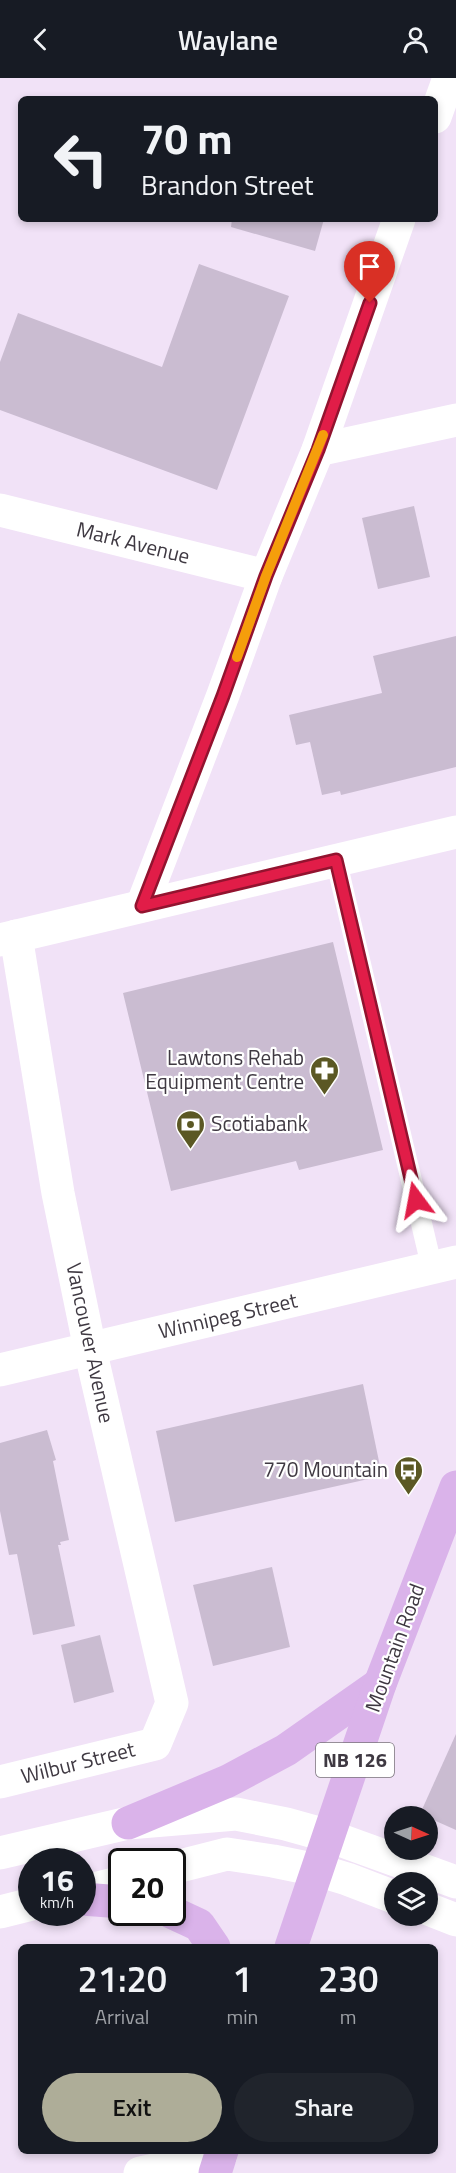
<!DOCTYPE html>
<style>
:root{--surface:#171b24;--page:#20242c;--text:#f1f3f6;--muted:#9ea1a6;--accent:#aead98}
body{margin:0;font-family:"Titillium Web",sans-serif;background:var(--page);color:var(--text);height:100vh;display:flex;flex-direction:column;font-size:22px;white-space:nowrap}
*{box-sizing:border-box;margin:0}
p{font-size:20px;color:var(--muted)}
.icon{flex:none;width:33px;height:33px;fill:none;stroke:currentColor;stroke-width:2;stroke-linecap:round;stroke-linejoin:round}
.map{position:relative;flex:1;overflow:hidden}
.sheet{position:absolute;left:18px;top:1866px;width:420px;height:210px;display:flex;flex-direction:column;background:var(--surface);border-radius:9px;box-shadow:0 3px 9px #0003}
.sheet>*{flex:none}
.hud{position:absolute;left:18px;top:18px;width:420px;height:126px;border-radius:9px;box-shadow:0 3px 9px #0003;background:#171b24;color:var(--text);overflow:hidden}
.needle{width:39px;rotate:93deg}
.buttons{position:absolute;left:384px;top:1728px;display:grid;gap:12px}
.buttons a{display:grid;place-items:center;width:54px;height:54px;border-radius:50%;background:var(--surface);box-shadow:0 3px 9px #0003;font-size:30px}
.speed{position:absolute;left:18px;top:1770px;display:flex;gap:12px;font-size:30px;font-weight:700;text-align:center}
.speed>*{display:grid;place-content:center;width:78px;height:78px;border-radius:50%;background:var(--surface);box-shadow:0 3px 9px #0003;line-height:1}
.speed small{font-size:15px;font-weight:400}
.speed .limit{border:3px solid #111;border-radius:9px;background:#fff;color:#111}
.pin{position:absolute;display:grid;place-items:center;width:51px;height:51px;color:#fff;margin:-62px -26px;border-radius:50% 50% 50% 0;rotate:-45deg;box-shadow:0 0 6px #0007}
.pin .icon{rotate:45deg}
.me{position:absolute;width:66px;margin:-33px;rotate:347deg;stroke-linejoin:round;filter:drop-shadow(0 0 4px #0008)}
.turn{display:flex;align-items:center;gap:21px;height:126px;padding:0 24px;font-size:27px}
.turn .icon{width:78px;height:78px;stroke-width:2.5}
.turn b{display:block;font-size:42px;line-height:51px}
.eta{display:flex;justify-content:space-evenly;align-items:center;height:102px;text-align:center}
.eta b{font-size:36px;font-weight:600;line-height:42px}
.action{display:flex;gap:12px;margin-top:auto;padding:12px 24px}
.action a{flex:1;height:69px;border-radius:36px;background:var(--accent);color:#111;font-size:24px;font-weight:600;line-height:69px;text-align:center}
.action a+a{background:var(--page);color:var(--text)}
header{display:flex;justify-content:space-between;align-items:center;height:78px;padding:0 24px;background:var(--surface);font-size:27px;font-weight:600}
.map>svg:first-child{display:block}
.building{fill:#cabcd1}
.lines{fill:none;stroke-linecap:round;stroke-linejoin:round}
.lane{stroke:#fff;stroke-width:21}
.street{stroke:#fff;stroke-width:33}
.secondary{stroke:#fff;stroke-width:33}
.primary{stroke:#dab3ea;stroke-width:33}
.route-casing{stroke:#92132f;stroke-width:15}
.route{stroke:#e11d48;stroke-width:10}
.slow{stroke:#f59e0b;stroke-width:10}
.labels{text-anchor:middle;stroke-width:4.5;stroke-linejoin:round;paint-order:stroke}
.shield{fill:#fff;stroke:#79747b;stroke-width:1.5}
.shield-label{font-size:20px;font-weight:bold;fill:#3f3942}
.street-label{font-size:21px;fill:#3f3942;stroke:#fff}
.poi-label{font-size:21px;fill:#3f3942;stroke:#fff;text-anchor:end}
</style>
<header><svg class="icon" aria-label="back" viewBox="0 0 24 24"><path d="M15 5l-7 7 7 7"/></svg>Waylane<svg class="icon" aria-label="person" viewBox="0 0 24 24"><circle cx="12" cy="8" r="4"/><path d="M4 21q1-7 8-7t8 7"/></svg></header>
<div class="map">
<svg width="456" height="2095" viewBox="0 0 456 2095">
<rect width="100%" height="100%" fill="#f1e2f7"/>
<g class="building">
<polygon points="232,141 324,141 315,173 231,149"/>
<polygon points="199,186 289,218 217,412 0,332 0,284 18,235 162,289"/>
<polygon points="414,428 430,499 378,511 362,440"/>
<polygon points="456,558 456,689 341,717 340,713 322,717 310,664 296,667 289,637 382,615 373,578"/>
<polygon points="333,864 383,1072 299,1092 296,1083 171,1113 123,915"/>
<polygon points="363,1306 382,1398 175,1444 156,1353"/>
<polygon points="47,1352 56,1382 53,1383 69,1462 60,1464 61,1467 58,1467 75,1548 33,1557 17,1476 9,1477 0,1433 0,1365"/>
<polygon points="272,1489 290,1569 213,1588 193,1507"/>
<polygon points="100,1557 114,1614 74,1625 61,1567"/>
<polygon points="456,1656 456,1752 420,1736"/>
</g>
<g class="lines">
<polyline class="lane" points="336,782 432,1190"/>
<g class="street">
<polyline points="435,39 449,0"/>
<polyline points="318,372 456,342"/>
<polyline points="0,432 266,498"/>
<polyline points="142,828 223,617 266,498 318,372 399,141"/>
<polyline points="0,862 456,754"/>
<polyline points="0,1292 456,1184"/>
<polyline points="0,1704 155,1666 172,1625 90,1271 58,1115 16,858"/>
<polyline points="140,2095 221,2077"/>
</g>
<g class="secondary">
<polyline points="0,1775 128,1745 236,1736 286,1746 329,1758 456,1804"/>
<polyline points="172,1790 227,1776 273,1783 317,1792 347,1801 394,1819"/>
<polyline points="82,1814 122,1804"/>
<polyline points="428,1831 456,1842"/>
<polyline points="0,1834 32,1826"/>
</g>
<g class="primary">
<polyline points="128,1745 228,1703 286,1672 380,1606"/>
<polyline points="82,1821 122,1824"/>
<polyline points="171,1834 199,1847 214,1869"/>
<polyline points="291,1869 380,1606 456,1409"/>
<polyline points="215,2095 222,2073"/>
</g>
</g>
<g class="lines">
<defs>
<polyline id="route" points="370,225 318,372 266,498 223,618 142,828 336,782 416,1122"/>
</defs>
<use href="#route" class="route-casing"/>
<use href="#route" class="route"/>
<polyline class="slow" points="237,579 266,498 323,357"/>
</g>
<defs>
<symbol id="pharmacy-pin" viewBox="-11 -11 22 30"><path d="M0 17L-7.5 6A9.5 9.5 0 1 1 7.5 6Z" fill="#5b5824" stroke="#fff"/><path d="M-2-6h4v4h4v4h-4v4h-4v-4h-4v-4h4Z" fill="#fff"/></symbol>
<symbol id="bank-pin" viewBox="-11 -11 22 30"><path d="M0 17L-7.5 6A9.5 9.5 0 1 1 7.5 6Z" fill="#5b5824" stroke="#fff"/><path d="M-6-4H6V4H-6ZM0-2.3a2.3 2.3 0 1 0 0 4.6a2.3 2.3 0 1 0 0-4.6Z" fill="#fff"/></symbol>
<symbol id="bus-pin" viewBox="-11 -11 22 30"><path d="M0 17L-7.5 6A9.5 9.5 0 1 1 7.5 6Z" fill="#5b5824" stroke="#fff"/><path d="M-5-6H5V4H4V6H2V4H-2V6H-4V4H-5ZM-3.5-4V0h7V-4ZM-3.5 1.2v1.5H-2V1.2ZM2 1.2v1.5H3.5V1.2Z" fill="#fff"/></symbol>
</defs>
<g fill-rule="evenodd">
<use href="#pharmacy-pin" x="308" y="976" width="33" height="45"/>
<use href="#bank-pin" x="174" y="1030" width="33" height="45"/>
<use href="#bus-pin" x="392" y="1376" width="33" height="45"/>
</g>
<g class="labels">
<rect class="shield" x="316" y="1665" width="78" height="34" rx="4.5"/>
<g class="shield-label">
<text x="355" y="1689">NB 126</text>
</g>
<g class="street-label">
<text transform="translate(133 465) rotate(14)" y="7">Mark Avenue</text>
<text transform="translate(228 1238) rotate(-13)" y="7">Winnipeg Street</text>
<text transform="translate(90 1265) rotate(78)" y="7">Vancouver Avenue</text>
<text transform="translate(395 1570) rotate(-70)" y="7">Mountain Road</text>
<text transform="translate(78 1685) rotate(-14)" y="7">Wilbur Street</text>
</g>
<g class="poi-label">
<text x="304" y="987">Lawtons Rehab<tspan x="304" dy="24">Equipment Centre</tspan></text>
<text x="211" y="1053" text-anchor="start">Scotiabank</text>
<text x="388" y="1399">770 Mountain</text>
</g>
</g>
</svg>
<div class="buttons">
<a><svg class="needle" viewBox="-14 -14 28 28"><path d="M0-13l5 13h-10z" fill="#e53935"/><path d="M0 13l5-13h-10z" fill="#9ea1a6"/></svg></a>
<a><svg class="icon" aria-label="layers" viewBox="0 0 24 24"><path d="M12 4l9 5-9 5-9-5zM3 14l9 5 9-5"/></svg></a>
</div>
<div class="speed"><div>16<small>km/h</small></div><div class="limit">20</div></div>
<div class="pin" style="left:370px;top:225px;background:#d93025"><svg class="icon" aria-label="arrive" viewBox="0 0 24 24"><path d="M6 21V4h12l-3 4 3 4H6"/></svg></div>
<svg class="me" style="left:416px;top:1122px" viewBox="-20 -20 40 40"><path d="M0-17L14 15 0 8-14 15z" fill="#e11d48" stroke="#fff" stroke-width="4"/></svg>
<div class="hud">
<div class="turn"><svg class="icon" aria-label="left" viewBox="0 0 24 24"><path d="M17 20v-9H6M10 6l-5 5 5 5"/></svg><div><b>70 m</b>Brandon Street</div></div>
</div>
<section class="sheet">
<div class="eta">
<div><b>21:20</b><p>Arrival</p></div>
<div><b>1</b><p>min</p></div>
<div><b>230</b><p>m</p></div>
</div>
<div class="action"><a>Exit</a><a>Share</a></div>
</section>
</div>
